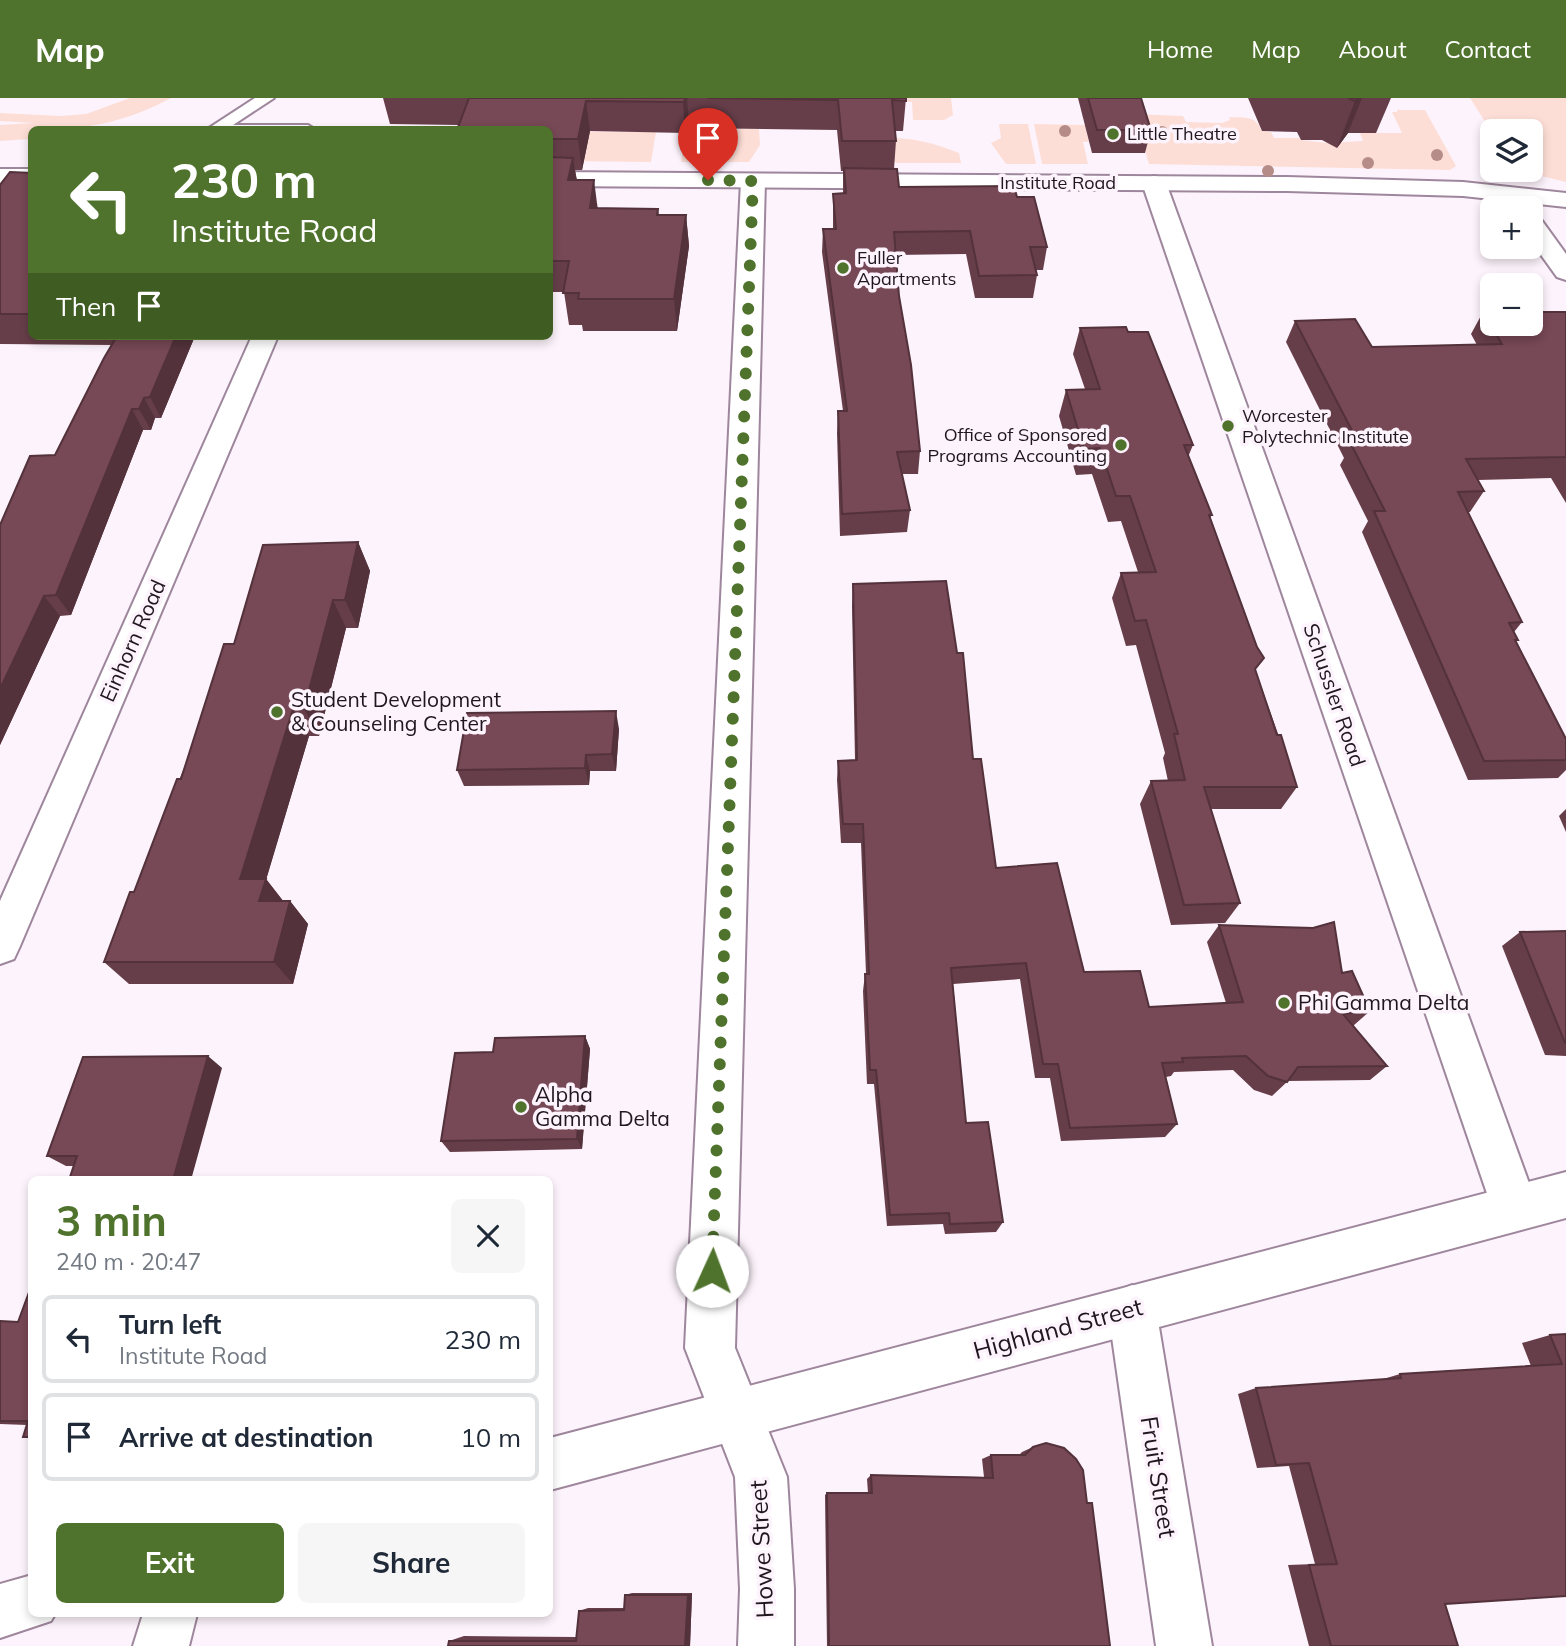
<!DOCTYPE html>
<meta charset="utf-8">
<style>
:root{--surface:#fff;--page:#f6f6f7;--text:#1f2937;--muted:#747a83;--line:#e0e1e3;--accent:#4f732c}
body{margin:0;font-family:Mulish,sans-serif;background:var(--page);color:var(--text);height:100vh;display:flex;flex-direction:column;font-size:26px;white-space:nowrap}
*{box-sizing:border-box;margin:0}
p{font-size:23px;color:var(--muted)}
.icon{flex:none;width:38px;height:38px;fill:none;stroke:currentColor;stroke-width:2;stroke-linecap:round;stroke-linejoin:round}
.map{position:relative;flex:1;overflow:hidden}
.sheet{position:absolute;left:28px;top:1078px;width:525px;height:441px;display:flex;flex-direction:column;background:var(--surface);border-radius:10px;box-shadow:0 4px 10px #0003}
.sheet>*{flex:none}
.top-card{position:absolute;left:28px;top:28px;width:525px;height:214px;border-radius:10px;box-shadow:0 4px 10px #0003;background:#4f732c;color:#fff;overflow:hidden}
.tools{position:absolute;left:1480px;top:21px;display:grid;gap:14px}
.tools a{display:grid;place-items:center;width:63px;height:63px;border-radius:10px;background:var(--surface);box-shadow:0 4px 10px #0003;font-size:35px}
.pin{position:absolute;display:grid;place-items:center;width:60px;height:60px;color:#fff;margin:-72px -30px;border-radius:50% 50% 50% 0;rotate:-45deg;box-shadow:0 0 7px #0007}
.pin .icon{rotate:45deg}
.me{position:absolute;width:77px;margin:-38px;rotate:2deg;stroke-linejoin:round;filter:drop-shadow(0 0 5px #0008)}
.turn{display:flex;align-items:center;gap:24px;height:147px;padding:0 28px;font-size:32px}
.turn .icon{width:91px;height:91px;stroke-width:2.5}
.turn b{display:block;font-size:49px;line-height:60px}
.then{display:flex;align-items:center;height:66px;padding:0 28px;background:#0003;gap:14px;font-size:26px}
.round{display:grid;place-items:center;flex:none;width:74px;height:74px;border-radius:10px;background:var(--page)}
.headline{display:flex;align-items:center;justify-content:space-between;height:119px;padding:0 28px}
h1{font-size:42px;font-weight:700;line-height:52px;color:var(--accent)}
.button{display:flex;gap:14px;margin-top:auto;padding:14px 28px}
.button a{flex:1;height:80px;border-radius:10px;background:var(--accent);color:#fff;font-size:28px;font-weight:700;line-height:80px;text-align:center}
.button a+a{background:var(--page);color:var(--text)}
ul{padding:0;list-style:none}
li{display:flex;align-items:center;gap:21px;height:88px;margin:0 14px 10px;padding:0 14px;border:4px solid var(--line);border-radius:10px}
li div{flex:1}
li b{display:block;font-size:26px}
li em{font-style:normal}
header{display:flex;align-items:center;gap:42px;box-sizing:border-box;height:98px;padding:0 35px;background:var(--accent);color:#fff}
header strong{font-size:33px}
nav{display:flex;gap:38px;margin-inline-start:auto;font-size:24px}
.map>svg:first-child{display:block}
.green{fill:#fdded7}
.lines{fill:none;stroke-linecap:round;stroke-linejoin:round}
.service-casing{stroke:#9e869c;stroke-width:4}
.minor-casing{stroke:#9e869c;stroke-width:4}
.tertiary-casing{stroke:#9e869c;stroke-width:4}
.trunk-casing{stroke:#9e869c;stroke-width:4}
.service{fill:#fff;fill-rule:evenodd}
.minor{fill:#fff;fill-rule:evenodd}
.tertiary{fill:#fff;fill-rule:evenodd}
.trunk{fill:#fff;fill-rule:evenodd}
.tree{fill:#b58c87}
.wall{fill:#663e49}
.shaded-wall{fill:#53323c}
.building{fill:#774855;stroke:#53323c;stroke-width:2}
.route{stroke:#4f732c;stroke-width:12;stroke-dasharray:0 21.6}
.poi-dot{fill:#4f732c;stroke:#fdf3fc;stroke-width:2.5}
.labels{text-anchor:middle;stroke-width:7;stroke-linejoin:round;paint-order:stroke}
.far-poi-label{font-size:18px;fill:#1f161e;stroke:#fdf3fc;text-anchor:start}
.far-street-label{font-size:18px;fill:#1f161e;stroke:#fdf3fc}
.street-label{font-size:21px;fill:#1f161e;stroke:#fdf3fc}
.poi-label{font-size:21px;fill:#1f161e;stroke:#fdf3fc;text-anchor:start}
.near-street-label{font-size:24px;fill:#1f161e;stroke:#fdf3fc}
</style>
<header>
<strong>Map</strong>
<nav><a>Home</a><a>Map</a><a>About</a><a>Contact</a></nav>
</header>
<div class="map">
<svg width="1566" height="1548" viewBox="0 0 1566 1548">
<rect width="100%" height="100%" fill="#fdf3fc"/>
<g class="green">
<path d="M 130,0 L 171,0 C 125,25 83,32 32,32 L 31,41 L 0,43 L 0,27 L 33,25 L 0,23 L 0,15 L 61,18 L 86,16 Z"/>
<polygon points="901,0 951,0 953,17 944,22 913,22 912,4 902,3"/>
<polygon points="1470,0 1566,0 1566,84 1533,76 1529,72 1531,72 1531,33 1491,33"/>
<path d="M 1397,12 L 1425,12 L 1456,68 L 1450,72 L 1149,66 L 1134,16 L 1183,18 L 1186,24 L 1222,25 L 1230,22 L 1229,19 C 1246,20 1255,17 1262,33 L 1271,34 L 1274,40 L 1300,40 L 1301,42 L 1327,45 L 1363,43 L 1360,35 L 1402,35 L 1392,14 L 1397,14 Z"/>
<polygon points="999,26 1028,26 1036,66 1006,66 991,45 1001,40"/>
<polygon points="1034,26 1085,27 1089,44 1083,44 1088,66 1042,66"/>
<polygon points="689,30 759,31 760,47 749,64 681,64 685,35"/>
<polygon points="550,33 656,34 651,64 550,63"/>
<path d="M 881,39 C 911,40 932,44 959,55 L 961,65 L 897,65 L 880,56 Z"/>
</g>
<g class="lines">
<defs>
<polygon id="service" points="255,0 274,0 233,27 308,27 316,32 209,30"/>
<g id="minor">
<polygon points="753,76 761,78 765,83 735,1250 787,1379 794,1491 794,1548 738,1548 740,1491 735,1379 685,1250 741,83 745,78"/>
<polygon points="1154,78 1162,80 1166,85 1538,1110 1531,1126 1515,1133 1499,1126 1492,1110 1142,85 1146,80"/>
<polygon points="252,238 278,238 20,848 14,861 0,866 0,803"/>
<polygon points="1132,1187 1149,1194 1156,1211 1212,1548 1156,1548 1108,1211 1115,1194"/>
<polygon points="143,1516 197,1516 189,1548 133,1548"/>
</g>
<g id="tertiary">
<rect x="0" y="71" width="32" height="14"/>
<polygon points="550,74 1287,79 1463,84 1566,95 1566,109 1463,98 1287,93 550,88"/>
<polygon points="1531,118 1540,120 1566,156 1566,182 1557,179 1531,143"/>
</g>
<g id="trunk">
<polygon points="1566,1074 1566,1120 550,1392 550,1340"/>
<polygon points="32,1477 32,1516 55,1516 51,1523 0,1540 0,1486"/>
</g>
</defs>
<use href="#service" class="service-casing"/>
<use href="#minor" class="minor-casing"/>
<use href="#tertiary" class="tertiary-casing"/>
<use href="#trunk" class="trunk-casing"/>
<use href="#service" class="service"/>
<use href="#minor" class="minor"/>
<use href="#tertiary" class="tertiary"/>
<use href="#trunk" class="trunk"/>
</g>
<g class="tree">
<circle cx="1065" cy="33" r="6"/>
<circle cx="1162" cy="34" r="6"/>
<circle cx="1232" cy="39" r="6"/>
<circle cx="1437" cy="57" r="6"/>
<circle cx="1368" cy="65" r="6"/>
<circle cx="1268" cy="73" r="6"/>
</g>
<g class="wall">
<polygon points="383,0 906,0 903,33 895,33 896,43 894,71 899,89 1017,99 1047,149 1043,172 1036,172 1037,177 1033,200 975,200 966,156 895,157 899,198 920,353 918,376 902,376 910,412 907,434 840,438 837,335 838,313 843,313 822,154 823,131 833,131 833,96 843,95 843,73 841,73 837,32 689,30 685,35 590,33 582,72 575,72 577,82 598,110 658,111 659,117 686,117 689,148 677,233 583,233 582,227 569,227 564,194 550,194 550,32 458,27 390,26"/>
<polygon points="1078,0 1141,0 1151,32 1145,55 1092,55"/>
<polygon points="1248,0 1391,0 1376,35 1348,35 1337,50 1322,42 1301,42 1297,34 1262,33"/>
<polygon points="32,75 32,238 195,238 161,320 155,320 151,332 143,332 71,517 60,518 0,647 0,427 55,357 112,247 0,246 0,87"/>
<polygon points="1483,214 1566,214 1566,405 1551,380 1478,382 1484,393 1470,414 1468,414 1522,524 1514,534 1518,542 1516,544 1566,641 1566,672 1558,680 1468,682 1362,434 1368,423 1340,367 1344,360 1286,244 1295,223 1372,249 1477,247 1471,236"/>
<polygon points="1080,230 1128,234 1193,347 1188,359 1212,417 1210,420 1256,574 1297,689 1281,711 1211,711 1240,805 1225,825 1171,827 1140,706 1151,683 1168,683 1163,660 1165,655 1136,547 1126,548 1112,500 1121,475 1138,474 1121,423 1108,424 1092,376 1076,377 1059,318 1066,292 1085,291 1073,256"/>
<polygon points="358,444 370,473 358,530 346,530 319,638 309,638 266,781 283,803 290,803 308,826 293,886 129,886 104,864 134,794 234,546"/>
<polygon points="853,486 973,661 996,770 1084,874 1149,909 1226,905 1207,844 1219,827 1342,875 1370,913 1353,928 1387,968 1370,982 1288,983 1272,998 1254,992 1233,972 1174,974 1171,978 1166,979 1177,1026 1165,1039 1061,1043 1050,980 1035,980 1020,881 953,886 966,1025 1003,1124 996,1134 945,1136 943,1126 887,1128 874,986 867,986 863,893 865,876 866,876 861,745 841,745 837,682 838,663 855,662 852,508"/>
<polygon points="619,631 616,673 590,673 589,687 464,688 457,672"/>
<polygon points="1566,711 1566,734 1559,718"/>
<polygon points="1566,833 1566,958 1545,957 1502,848 1520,834"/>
<polygon points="585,938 590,951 582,1051 450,1054 441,1043"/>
<polygon points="222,970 73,1068 66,1068 47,1058"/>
<polygon points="32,1186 32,1340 23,1339 27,1327 0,1326 0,1223 18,1224"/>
<polygon points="1566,1236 1566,1498 1445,1506 1458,1548 1309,1548 1288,1467 1315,1466 1289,1368 1257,1370 1238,1296 1256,1290 1380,1282 1400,1276 1531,1268 1522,1245 1550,1237"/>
<polygon points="1033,1349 1087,1405 1110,1548 827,1548 825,1397 827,1395 868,1395 867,1381 871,1377 984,1379 982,1361 991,1357 1019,1357 1022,1354"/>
<polygon points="632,1495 692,1495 690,1548 448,1548 449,1543 464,1538 577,1539 579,1513 588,1510 624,1510 625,1497"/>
</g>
<g class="shaded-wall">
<polygon points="687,0 689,30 685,35 683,4"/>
<polygon points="1358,0 1362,0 1348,35 1337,50 1355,3"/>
<polygon points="586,3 590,33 582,72 578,41"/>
<polygon points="573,60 578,91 568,82"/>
<polygon points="594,82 598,113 590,110"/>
<polygon points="686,117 689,148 677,233 674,201"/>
<polygon points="176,238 195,238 161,320 150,299"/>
<polygon points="144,300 155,320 151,332 139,311"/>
<polygon points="132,311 143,332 71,517 56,497"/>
<polygon points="358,444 370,473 358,530 345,502"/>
<polygon points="44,498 60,518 0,647 0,591"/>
<polygon points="333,502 346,530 319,638 304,611"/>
<polygon points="293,611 309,638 264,789 266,781 284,804 259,804 240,781"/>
<polygon points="616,613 619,631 616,673 612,656"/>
<polygon points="586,657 590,673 589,687 585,670"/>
<polygon points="290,803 308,826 293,886 274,864"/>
<polygon points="585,938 590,951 582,1051 577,1041"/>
<polygon points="208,958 222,970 191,1082 173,1082"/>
<polygon points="692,1495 690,1548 685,1548 688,1497"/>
</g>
<g class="building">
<polygon points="469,0 687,0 683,4 586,3 578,41 550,41 550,32 457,32"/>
<polygon points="707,0 906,0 906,3 892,2 896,43 842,43 838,2"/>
<polygon points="1088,0 1141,0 1151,32 1097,32"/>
<polygon points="1348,0 1358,0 1355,3"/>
<polygon points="550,59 573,60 568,82 594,82 590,110 658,111 657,117 686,117 674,201 578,201 579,195 563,195 569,163 550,163"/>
<polygon points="844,70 897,71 899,89 1014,88 1017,99 1034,99 1047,149 1030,149 1037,177 979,178 970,133 894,134 899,198 911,267 920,353 897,354 910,412 842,416 838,313 847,313 823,131 836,131 833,96 846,95"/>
<polygon points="10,74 32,75 32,216 0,216 0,87"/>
<polygon points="1483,214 1493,214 1493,226 1531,226 1531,214 1566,214 1566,359 1466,361 1484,393 1458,394 1522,524 1509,525 1518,542 1515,542 1566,641 1566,662 1484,663 1374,413 1385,413 1351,346 1359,346 1295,223 1355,221 1372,249 1502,246"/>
<polygon points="1126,229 1128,234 1148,234 1193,347 1184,347 1212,417 1209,417 1257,549 1264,560 1255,571 1277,637 1281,637 1297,689 1204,689 1240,805 1184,807 1151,683 1185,682 1174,636 1178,636 1146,522 1135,523 1121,475 1156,474 1130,398 1116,398 1100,350 1084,351 1066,292 1100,291 1080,230"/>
<polygon points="117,238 176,238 150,299 144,300 139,311 132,311 56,497 44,498 0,591 0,427 30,358 55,357 104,260"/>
<polygon points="358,444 345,502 333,502 304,611 293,611 240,781 266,781 259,803 290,803 274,864 104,864 130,794 134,794 177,681 181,681 224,546 234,546 263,447"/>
<polygon points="946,483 957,555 963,555 973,661 981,661 996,770 1057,765 1084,874 1140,873 1149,909 1243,904 1219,827 1313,830 1334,824 1342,875 1352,873 1370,913 1343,916 1387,968 1298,969 1287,984 1268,978 1246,958 1182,960 1183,964 1162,965 1177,1026 1070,1030 1058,966 1043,966 1026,865 951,870 966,1025 988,1024 1003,1124 950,1126 949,1115 890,1117 876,972 870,972 865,876 869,876 863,726 843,726 838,663 857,662 853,486"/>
<polygon points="616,613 612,656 586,657 585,670 457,672 467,615"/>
<polygon points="1566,833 1566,945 1565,945 1520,834"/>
<polygon points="585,938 577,1041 441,1043 455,955 493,954 495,940"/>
<polygon points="208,958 173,1082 69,1082 77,1058 47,1058 83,959"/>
<polygon points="32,1186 32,1339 23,1339 28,1323 0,1323 0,1223 18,1224"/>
<polygon points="1566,1236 1566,1498 1445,1506 1458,1548 1331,1548 1309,1467 1337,1466 1309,1365 1276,1367 1256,1290 1401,1280 1400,1276 1562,1266 1550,1237"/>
<polygon points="1046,1345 1064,1350 1076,1361 1083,1372 1087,1405 1092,1405 1110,1548 829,1548 827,1395 872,1395 871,1377 993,1380 991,1357 1025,1357 1033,1349"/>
<polygon points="625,1497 688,1497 685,1548 448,1548 449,1543 576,1543 579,1513 624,1512"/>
</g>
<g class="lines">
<polyline class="route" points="708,82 753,83 712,1173"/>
</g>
<g class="poi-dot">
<circle cx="1113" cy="36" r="7"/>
<circle cx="843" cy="170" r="7"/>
<circle cx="1228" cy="328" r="7"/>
<circle cx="1121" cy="347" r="7"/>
<circle cx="277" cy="614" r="7"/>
<circle cx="1284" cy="905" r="7"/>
<circle cx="521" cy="1009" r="7"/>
</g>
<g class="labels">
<g class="far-poi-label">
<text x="1127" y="42">Little Theatre</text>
<text x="857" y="166">Fuller<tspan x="857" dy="21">Apartments</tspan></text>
<text x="1242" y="324">Worcester<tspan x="1242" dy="21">Polytechnic Institute</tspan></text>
<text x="1107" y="343" text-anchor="end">Office of Sponsored<tspan x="1107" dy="21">Programs Accounting</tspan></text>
</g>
<g class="far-street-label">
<text x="1058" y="91">Institute Road</text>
</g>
<g class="street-label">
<text transform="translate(133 543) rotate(-66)" y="7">Einhorn Road</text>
<text transform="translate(1334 597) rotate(71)" y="7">Schussler Road</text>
</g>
<g class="poi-label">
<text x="291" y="609">Student Development<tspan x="291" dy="24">&amp; Counseling Center</tspan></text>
<text x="1298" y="912">Phi Gamma Delta</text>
<text x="535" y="1004">Alpha<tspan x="535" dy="24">Gamma Delta</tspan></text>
</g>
<g class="near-street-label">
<text transform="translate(1058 1231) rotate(-15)" y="8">Highland Street</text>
<text transform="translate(1158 1379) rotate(81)" y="8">Fruit Street</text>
<text transform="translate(762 1451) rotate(-93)" y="8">Howe Street</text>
</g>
</g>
</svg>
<div class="tools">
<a><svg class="icon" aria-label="layers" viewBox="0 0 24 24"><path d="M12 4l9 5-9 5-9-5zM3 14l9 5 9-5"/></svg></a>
<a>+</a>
<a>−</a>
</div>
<div class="pin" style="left:708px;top:82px;background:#d93025"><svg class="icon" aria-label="arrive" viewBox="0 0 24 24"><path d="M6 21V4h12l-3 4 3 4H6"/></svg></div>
<svg class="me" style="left:712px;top:1173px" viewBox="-20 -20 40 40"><circle r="19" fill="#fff"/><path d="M0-13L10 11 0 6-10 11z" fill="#4f732c"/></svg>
<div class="top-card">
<div class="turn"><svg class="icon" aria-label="left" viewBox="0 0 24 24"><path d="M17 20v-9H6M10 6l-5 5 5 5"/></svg><div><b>230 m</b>Institute Road</div></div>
<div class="then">Then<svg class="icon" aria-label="arrive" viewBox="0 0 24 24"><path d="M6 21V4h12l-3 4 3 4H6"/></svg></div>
</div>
<section class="sheet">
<div class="headline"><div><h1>3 min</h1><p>240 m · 20:47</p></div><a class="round"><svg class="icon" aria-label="close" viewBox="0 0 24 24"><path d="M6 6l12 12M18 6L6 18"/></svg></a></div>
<ul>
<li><svg class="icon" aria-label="left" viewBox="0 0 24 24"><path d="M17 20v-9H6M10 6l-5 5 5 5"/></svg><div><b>Turn left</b><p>Institute Road</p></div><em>230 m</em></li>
<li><svg class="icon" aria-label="arrive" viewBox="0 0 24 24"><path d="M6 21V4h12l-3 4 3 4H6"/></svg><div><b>Arrive at destination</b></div><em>10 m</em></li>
</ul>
<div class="button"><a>Exit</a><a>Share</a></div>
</section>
</div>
